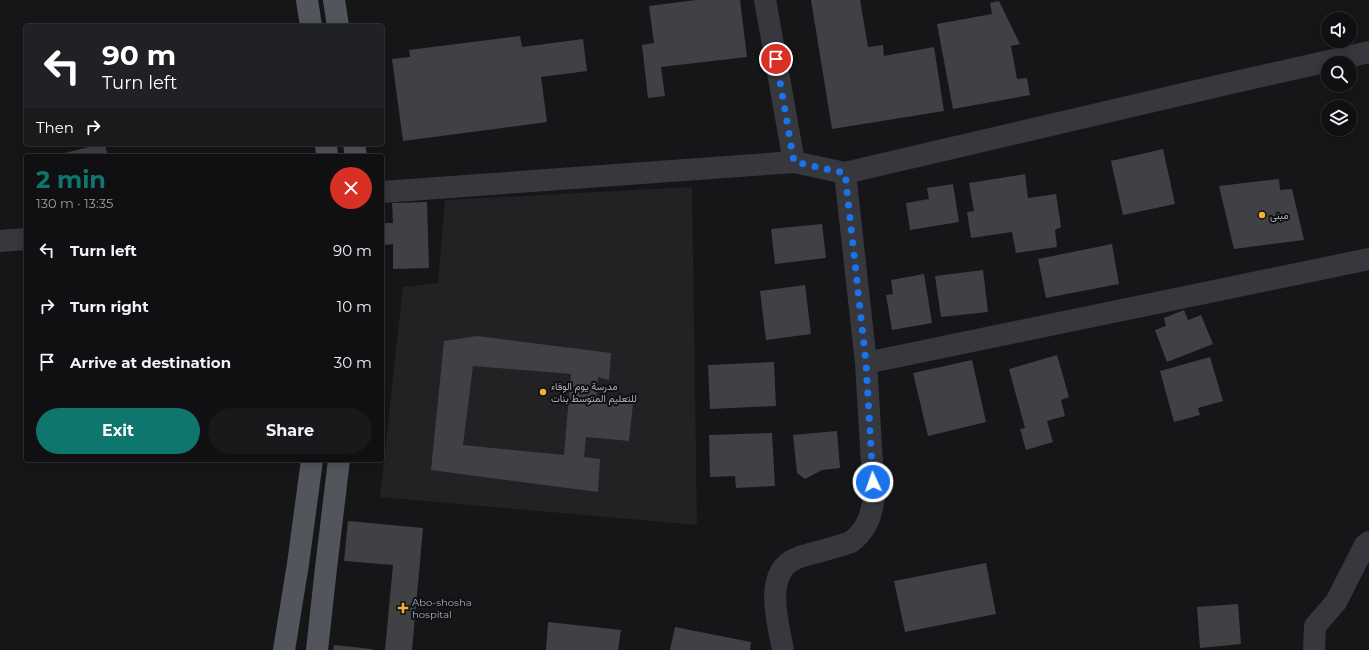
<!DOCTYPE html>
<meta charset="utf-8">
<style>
:root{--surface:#101012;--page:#19191b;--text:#f1f3f6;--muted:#9c9d9f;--line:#303032;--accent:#0f766e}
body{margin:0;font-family:Montserrat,Vazirmatn,sans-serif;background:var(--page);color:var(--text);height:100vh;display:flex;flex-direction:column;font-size:15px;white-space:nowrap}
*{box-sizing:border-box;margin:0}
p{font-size:13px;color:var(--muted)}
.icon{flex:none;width:22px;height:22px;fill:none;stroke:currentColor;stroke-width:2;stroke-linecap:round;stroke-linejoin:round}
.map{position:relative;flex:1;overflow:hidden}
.drawer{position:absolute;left:24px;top:154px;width:360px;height:308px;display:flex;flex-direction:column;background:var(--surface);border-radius:4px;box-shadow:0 2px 10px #0003,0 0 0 1px var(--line)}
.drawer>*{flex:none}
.top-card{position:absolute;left:24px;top:24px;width:360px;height:122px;border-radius:4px;box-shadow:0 2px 10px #0003,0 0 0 1px var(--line);background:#202124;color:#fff;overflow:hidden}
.tools{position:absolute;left:1321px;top:12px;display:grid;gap:8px}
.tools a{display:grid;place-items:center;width:36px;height:36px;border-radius:50%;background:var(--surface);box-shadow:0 2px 10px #0003,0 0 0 1px var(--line);font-size:20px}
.pin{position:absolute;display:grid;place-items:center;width:34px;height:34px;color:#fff;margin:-17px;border:2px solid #fff;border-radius:50%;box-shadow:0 1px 4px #0007}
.me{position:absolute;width:44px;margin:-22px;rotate:357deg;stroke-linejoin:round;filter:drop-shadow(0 0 3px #0008)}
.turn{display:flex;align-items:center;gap:14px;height:84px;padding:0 12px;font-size:18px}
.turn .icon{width:52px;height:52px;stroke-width:2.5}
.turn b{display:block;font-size:28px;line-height:34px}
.then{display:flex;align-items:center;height:38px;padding:0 12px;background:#0003;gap:8px;font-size:15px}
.round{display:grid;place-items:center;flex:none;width:42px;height:42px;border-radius:21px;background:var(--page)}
.headline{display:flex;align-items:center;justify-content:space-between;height:68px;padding:0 12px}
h1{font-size:24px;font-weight:700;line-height:30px;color:var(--accent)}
.action{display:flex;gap:8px;margin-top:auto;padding:8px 12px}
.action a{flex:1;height:46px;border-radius:24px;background:var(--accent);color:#fff;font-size:16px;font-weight:700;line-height:46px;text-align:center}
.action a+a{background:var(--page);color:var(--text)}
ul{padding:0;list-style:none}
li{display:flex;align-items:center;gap:12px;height:56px;padding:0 12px}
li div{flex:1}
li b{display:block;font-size:15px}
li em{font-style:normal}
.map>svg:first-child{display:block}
.built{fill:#222225}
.building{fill:#404145;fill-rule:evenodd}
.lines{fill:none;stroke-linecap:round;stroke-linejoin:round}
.minor{stroke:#37383d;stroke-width:22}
.major{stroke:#53555c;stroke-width:22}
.route{stroke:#1a73e8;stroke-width:7;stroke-dasharray:0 12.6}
.poi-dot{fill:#f2b134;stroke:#111113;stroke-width:1.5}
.labels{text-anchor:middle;stroke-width:4;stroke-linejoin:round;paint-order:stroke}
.poi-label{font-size:10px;fill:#a8adb8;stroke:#111113;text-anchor:start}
</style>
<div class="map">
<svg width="1369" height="650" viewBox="0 0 1369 650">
<rect width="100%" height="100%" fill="#161618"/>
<polygon class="built" points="692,187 697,525 380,497 403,287 438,283 445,200"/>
<g class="building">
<polygon points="696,0 740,0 747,57 661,67 665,96 648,98 642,45 654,43 649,6"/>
<polygon points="811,0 860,0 868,47 883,45 884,56 934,47 944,111 832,129"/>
<polygon points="999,1 1020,44 1011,46 1017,79 1027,78 1030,95 953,109 937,24 992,14 990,3"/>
<polygon points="520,36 522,47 583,39 587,71 541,77 547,122 403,141 392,59 410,57 409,50"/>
<polygon points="101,144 105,144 108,156 53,156"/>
<polygon points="1163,149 1175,204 1123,215 1111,161"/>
<polygon points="1025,174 1028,198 1056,194 1061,227 1055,230 1057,247 1016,253 1012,232 971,238 967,212 974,211 969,183"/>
<polygon points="1279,179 1280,190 1292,189 1304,240 1234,249 1219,186"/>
<polygon points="953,184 959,222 910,230 906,203 929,199 927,188"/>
<polygon points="427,202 429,268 393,269 393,244 385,245 385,223 393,223 392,203"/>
<polygon points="822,224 826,258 775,264 771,229"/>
<polygon points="1112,244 1119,284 1046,298 1038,259"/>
<polygon points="983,270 988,312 941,317 935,276"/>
<polygon points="924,274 932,323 892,330 886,295 893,294 891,280"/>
<polygon points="805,285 811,334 766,340 760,291"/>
<polygon points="1184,310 1188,320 1201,315 1213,344 1167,362 1155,330 1166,326 1164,318"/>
<path d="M 477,336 L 611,353 L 609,380 L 598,377 L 596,401 L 633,404 L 629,441 L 586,437 L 584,457 L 600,459 L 598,492 L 431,470 L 444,341 ZM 473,366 L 571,374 L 564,455 L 463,445 Z"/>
<polygon points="1057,355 1069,397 1061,400 1065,416 1047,421 1053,442 1026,450 1020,429 1025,428 1009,369"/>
<polygon points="1210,357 1223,401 1198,408 1200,415 1174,422 1160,371"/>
<polygon points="972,360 986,422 928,436 913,373"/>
<polygon points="774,362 776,406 710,409 708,365"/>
<polygon points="837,431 840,468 822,470 805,479 797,473 793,435"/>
<polygon points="772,433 775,486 736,488 735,476 710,477 709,435"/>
<polygon points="348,521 423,528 412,650 385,650 393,565 344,561"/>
<polygon points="986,563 996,614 905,632 894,581"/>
<polygon points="1238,604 1241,644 1200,648 1197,607"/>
<polygon points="548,622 621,630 618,650 546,650"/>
<polygon points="675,627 751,642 750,650 670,650"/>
<polygon points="334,645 372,649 372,650 333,650"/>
</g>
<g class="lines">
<g class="minor">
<polyline points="765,0 794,162"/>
<polyline points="382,192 794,162 845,173 1222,85 1369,52"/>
<polyline points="0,241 26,239"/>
<polyline points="866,363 1369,259"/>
<path d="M 783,650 C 778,623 763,574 795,559 C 800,556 807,555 813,553 C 826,550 839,546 851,542 C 867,530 871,516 874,497 L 866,363 L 845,173"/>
<polyline points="1314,650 1315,626 1336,602 1365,545 1369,542"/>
</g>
<g class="major">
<polyline points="307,0 311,26"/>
<polyline points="334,0 338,26"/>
<polyline points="326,144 327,156"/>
<polyline points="354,144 356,156"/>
<polyline points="284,650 298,564 312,460"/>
<polyline points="317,650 326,568 339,460"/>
</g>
</g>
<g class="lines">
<polyline class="route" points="776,59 794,162 845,173 866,363 873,482"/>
</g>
<g class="poi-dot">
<circle cx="1262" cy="215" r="4"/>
<circle cx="543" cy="392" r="4"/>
<path d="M401 602h4v4h4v4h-4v4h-4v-4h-4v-4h4z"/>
</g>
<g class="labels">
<g class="poi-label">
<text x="1270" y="219">مبنى</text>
<text x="551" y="390">مدرسة يوم الوفاء<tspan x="551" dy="12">للتعليم المتوسط بنات</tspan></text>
<text x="412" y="606">Abo-shosha<tspan x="412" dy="12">hospital</tspan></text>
</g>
</g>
</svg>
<div class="tools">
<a><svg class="icon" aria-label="sound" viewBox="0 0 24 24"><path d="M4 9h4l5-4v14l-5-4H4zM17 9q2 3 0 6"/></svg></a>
<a><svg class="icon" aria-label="search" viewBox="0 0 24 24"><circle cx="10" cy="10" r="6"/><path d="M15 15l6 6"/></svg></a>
<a><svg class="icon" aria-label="layers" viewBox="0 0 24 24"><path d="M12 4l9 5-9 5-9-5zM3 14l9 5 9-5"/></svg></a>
</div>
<div class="pin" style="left:776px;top:59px;background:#d93025"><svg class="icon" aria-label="arrive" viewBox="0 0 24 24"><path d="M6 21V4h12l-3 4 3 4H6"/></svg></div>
<svg class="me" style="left:873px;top:482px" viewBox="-20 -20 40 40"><circle r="17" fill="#1a73e8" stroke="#fff" stroke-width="3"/><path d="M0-11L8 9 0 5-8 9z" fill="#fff"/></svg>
<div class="top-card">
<div class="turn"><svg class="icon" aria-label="left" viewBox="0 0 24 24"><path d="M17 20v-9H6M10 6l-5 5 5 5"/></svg><div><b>90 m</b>Turn left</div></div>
<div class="then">Then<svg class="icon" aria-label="right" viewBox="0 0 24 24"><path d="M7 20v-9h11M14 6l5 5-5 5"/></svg></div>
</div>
<section class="drawer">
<div class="headline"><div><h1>2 min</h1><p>130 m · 13:35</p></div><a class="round" style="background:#d93025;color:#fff"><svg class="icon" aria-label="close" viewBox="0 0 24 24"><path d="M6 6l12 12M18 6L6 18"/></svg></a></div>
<ul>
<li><svg class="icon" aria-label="left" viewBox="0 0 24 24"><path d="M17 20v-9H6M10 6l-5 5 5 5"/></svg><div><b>Turn left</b></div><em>90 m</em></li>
<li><svg class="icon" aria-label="right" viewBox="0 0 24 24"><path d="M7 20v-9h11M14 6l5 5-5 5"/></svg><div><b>Turn right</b></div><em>10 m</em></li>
<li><svg class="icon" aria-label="arrive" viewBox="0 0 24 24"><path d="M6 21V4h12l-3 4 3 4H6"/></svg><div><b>Arrive at destination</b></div><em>30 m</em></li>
</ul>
<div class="action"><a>Exit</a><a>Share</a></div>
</section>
</div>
